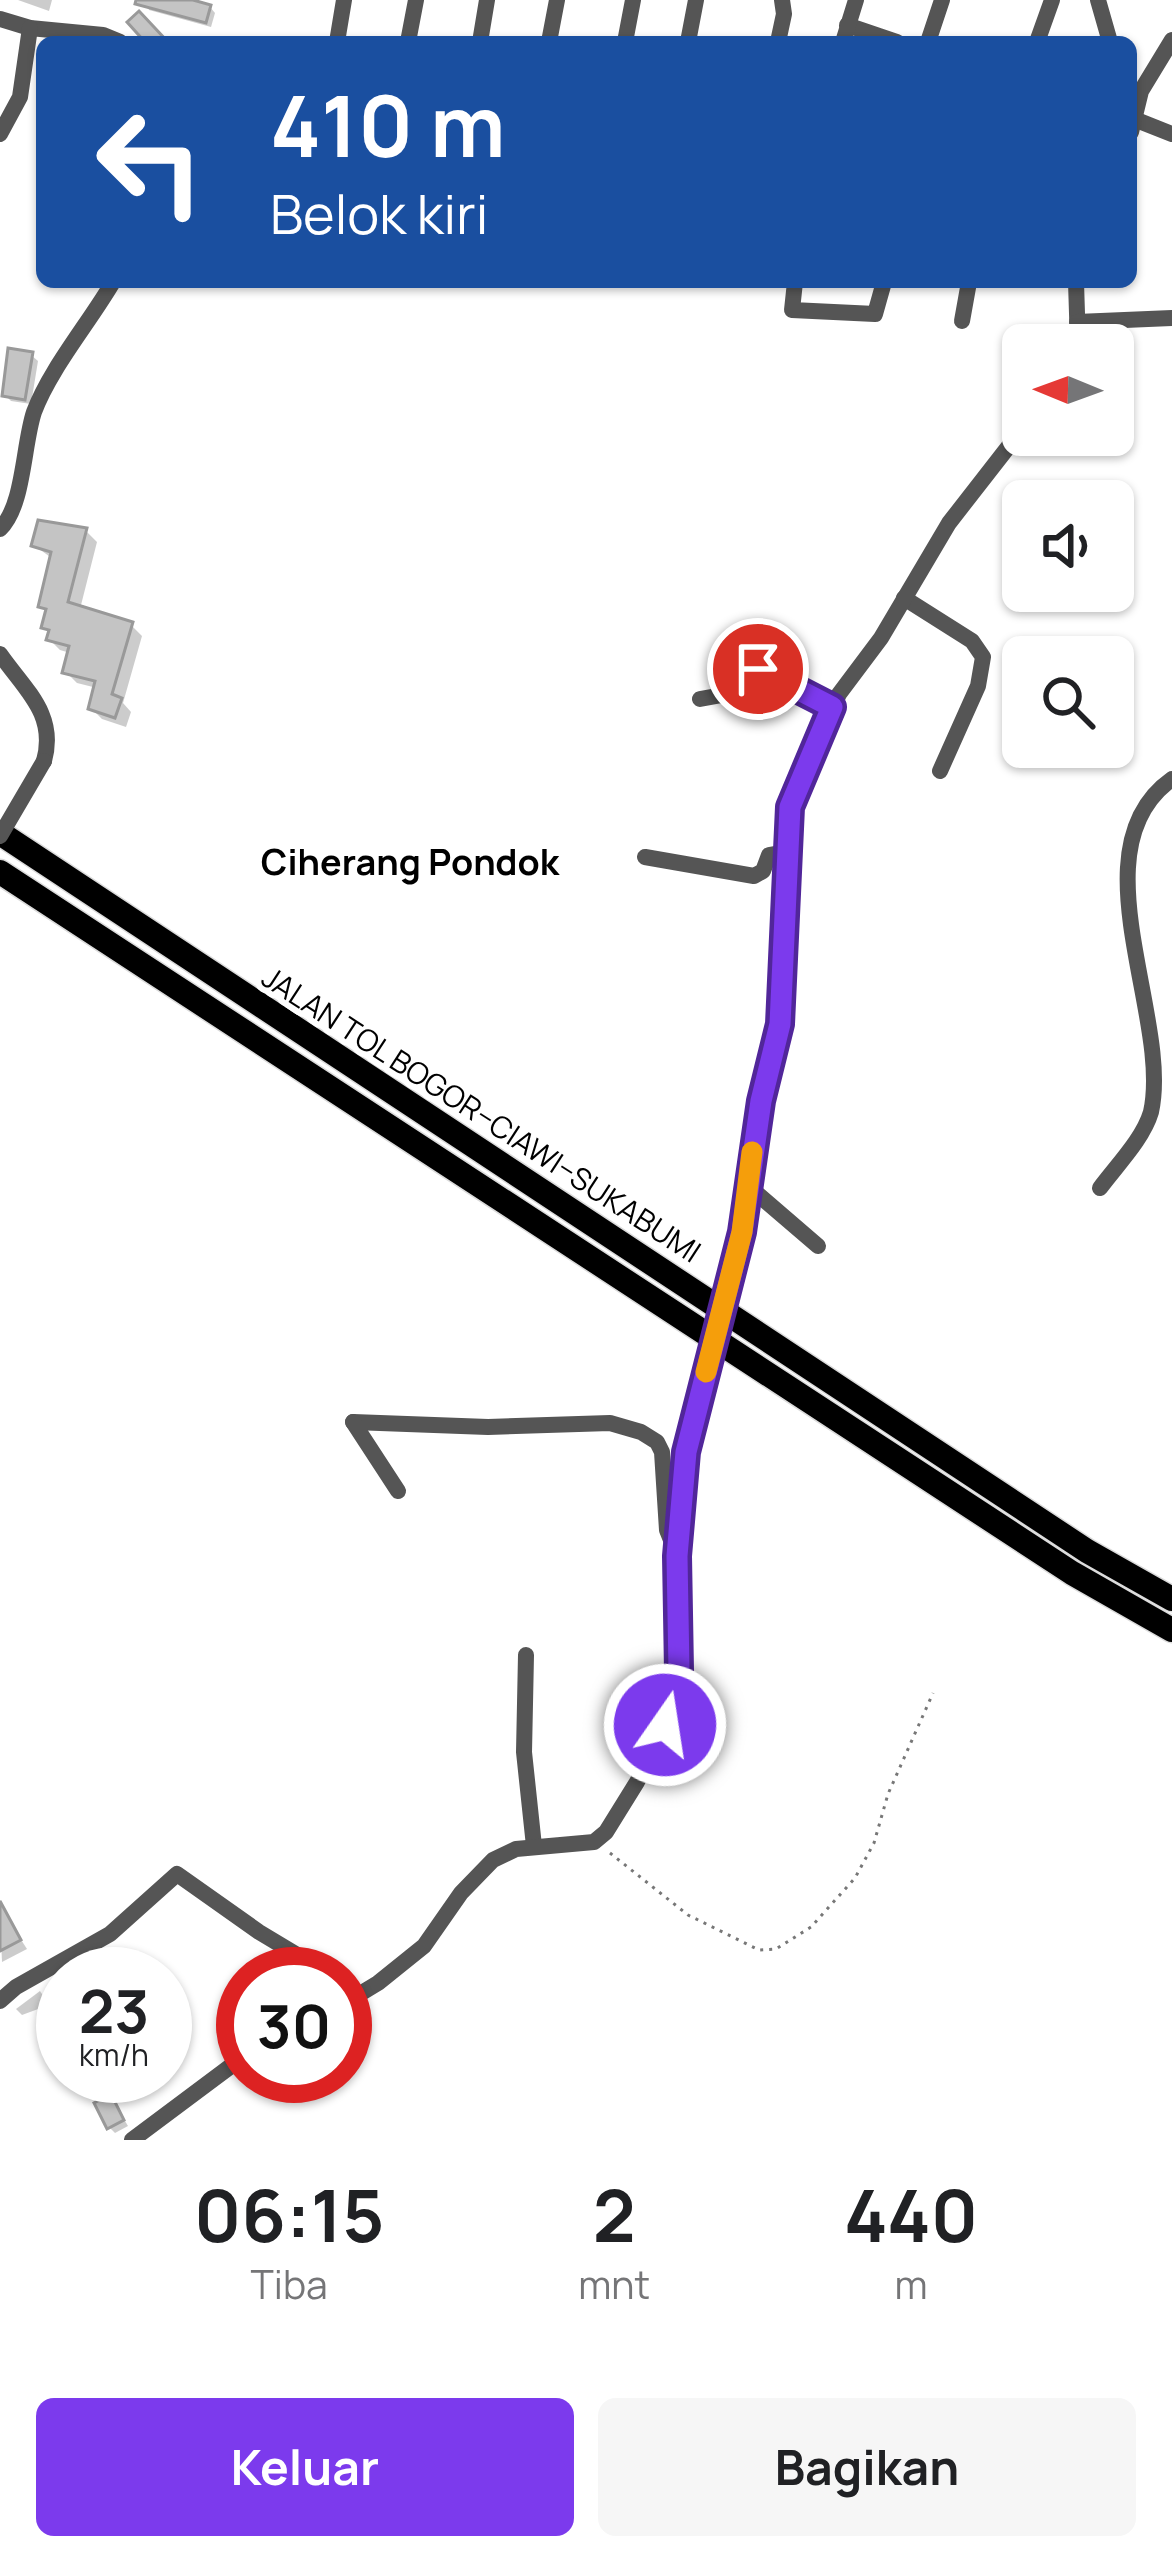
<!DOCTYPE html>
<html lang="id">
<meta charset="utf-8">
<style>
:root{--surface:#fff;--page:#f6f6f6;--text:#202124;--muted:#757577;--accent:#7c3aed}
body{margin:0;font-family:Manrope,sans-serif;background:var(--page);color:var(--text);height:100vh;display:flex;flex-direction:column;font-size:45px;white-space:nowrap}
*{box-sizing:border-box;margin:0}
p{font-size:39px;color:var(--muted)}
.icon{flex:none;width:66px;height:66px;fill:none;stroke:currentColor;stroke-width:2;stroke-linecap:round;stroke-linejoin:round}
.map{position:relative;height:2140px;overflow:hidden}
.panel{display:flex;flex-direction:column;background:var(--surface);flex:1}
.panel>*{flex:none}
.hud{position:absolute;left:36px;top:36px;width:1101px;height:252px;border-radius:18px;box-shadow:0 3px 9px #0004;background:#1a4fa0;color:#fff;overflow:hidden}
.needle{width:78px;rotate:271deg}
.tools{position:absolute;left:1002px;top:324px;display:grid;gap:24px}
.tools a{display:grid;place-items:center;width:132px;height:132px;border-radius:18px;background:var(--surface);box-shadow:0 3px 9px #0004;font-size:60px}
.speed{position:absolute;left:36px;top:1947px;display:flex;gap:24px;font-size:60px;font-weight:700;text-align:center}
.speed>*{display:grid;place-content:center;width:156px;height:156px;border-radius:50%;background:var(--surface);box-shadow:0 3px 9px #0004;line-height:1}
.speed small{font-size:30px;font-weight:400}
.speed .limit{border:18px solid #d22;background:#fff;color:#111}
.pin{position:absolute;display:grid;place-items:center;width:102px;height:102px;color:#fff;margin:-51px;border:6px solid #fff;border-radius:50%;box-shadow:0 3px 12px #0007}
.me{position:absolute;width:132px;margin:-66px;rotate:13deg;stroke-linejoin:round;filter:drop-shadow(0 0 9px #0008)}
.turn{display:flex;align-items:center;gap:42px;height:252px;padding:0 36px;font-size:54px}
.turn .icon{width:156px;height:156px;stroke-width:2.5}
.turn b{display:block;font-size:84px;line-height:102px}
.eta{display:flex;justify-content:space-evenly;align-items:center;height:204px;text-align:center}
.eta b{font-size:72px;font-weight:700;line-height:84px}
.button{display:flex;gap:24px;margin-top:auto;padding:24px 36px}
.button a{flex:1;height:138px;border-radius:18px;background:var(--accent);color:#fff;font-size:48px;font-weight:700;line-height:138px;text-align:center}
.button a+a{background:var(--page);color:var(--text)}
.map>svg:first-child{display:block}
.shadow{fill:#0003}
.building{fill:#c4c4c4;stroke:#999;stroke-width:3}
.lines{fill:none;stroke-linecap:round;stroke-linejoin:round}
.highway-casing{stroke:#dbdbdb;stroke-width:27}
.path{stroke:#777;stroke-width:3;stroke-dasharray:3 6;stroke-linecap:butt}
.minor{stroke:#555;stroke-width:16}
.highway{stroke:#000;stroke-width:24}
.minor-bridge{stroke:#555;stroke-width:16}
.route-casing{stroke:#51269a;stroke-width:30}
.route{stroke:#7c3aed;stroke-width:21}
.slow{stroke:#f59e0b;stroke-width:21}
.labels{text-anchor:middle;stroke-width:12;stroke-linejoin:round;paint-order:stroke}
.street-label{font-size:30px;fill:#000;stroke:#fff}
.quarter-label{font-size:36px;font-weight:bold;fill:#000;stroke:#fff}
</style>
<div class="map">
<svg width="1172" height="2140" viewBox="0 0 1172 2140">
<rect width="100%" height="100%" fill="#fff"/>
<g class="shadow">
<polygon points="18,0 52,0 49,11"/>
<polygon points="146,0 190,0 210,7 215,13 211,27 149,10"/>
<polygon points="31,355 38,361 31,404 11,401 5,395"/>
<polygon points="86,531 97,542 80,609 131,625 142,636 123,703 131,712 126,727 102,719 91,708 97,688 77,683 66,672 70,653 60,650 49,639 51,633 44,627 48,613 41,606 53,559 35,546"/>
<polygon points="5,1915 27,1949 2,1962 0,1918"/>
<polygon points="40,1991 49,2005 22,2015 16,2009"/>
<polygon points="111,2076 139,2076 120,2086"/>
<polygon points="111,2098 128,2126 115,2133 109,2127"/>
</g>
<g class="building">
<polygon points="136,0 193,0 211,5 206,23 135,4"/>
<polygon points="139,11 168,42 145,42 127,22"/>
<polygon points="8,348 33,352 25,400 2,396"/>
<polygon points="38,520 87,528 68,602 133,622 112,694 122,698 115,718 88,709 95,681 62,673 69,646 46,640 49,630 41,628 46,609 38,607 51,552 31,546"/>
<polygon points="0,1901 21,1940 0,1951"/>
<polygon points="111,2094 124,2120 107,2129 94,2103"/>
</g>
<g class="lines">
<defs>
<g id="highway">
<polyline points="0,833 1087,1551 1172,1599"/>
<polyline points="0,872 1072,1573 1172,1630"/>
</g>
</defs>
<use href="#highway" class="highway-casing"/>
<polyline class="path" points="610,1853 688,1915 759,1950 776,1949 811,1927 855,1878 874,1843 888,1794 933,1693"/>
<g class="minor">
<polyline points="1098,0 1110,42"/>
<polyline points="0,19 30,28 103,35 120,42"/>
<polyline points="847,25 897,42"/>
<polyline points="337,42 344,0"/>
<polyline points="408,42 416,0"/>
<polyline points="480,42 487,0"/>
<polyline points="549,42 557,0"/>
<polyline points="625,42 633,0"/>
<polyline points="688,42 696,0"/>
<polyline points="778,42 784,14 782,0"/>
<polyline points="843,42 856,0"/>
<polyline points="928,42 942,0"/>
<polyline points="1037,42 1052,0"/>
<polyline points="1134,119 1172,134"/>
<polyline points="1131,132 1141,91 1172,40"/>
<polyline points="0,134 20,97 30,28"/>
<polyline points="795,282 792,310 875,314 884,282"/>
<polyline points="1076,282 1078,345"/>
<polyline points="962,321 969,282"/>
<polyline points="1077,322 1172,318"/>
<path d="M 0,529 C 24,506 23,445 34,412 C 50,369 89,323 113,282"/>
<polyline points="904,598 972,641 983,657 978,686 940,771"/>
<path d="M 0,654 C 25,690 57,714 44,761"/>
<path d="M 700,699 L 722,695 C 732,680 738,667 758,669 L 832,707"/>
<polyline points="645,857 754,876 763,871 769,855 791,851"/>
<polyline points="747,1185 818,1246"/>
<path d="M 1100,1188 C 1117,1165 1143,1139 1151,1112 C 1172,1017 1074,848 1172,779"/>
<polyline points="742,1232 761,1101 780,1024 792,795 839,694 881,638 949,523 1023,428"/>
<polyline points="353,1422 488,1427 610,1423 641,1432 657,1442 662,1452 667,1530 675,1550"/>
<polyline points="353,1422 398,1491"/>
<polyline points="526,1655 524,1752 534,1846"/>
<polyline points="0,2001 16,1987 110,1934 177,1874 259,1932 329,1974"/>
<polyline points="345,2003 378,1983 424,1946 461,1893 493,1860 516,1849 594,1842 606,1832 637,1782 665,1725 679,1671 677,1556 686,1452"/>
<polyline points="132,2140 243,2057"/>
</g>
<use href="#highway" class="highway"/>
<g class="minor-bridge">
<polyline points="0,836 44,761"/>
<polyline points="686,1452 742,1232"/>
</g>
</g>
<g class="lines">
<defs>
<polyline id="route" points="665,1725 679,1671 677,1556 686,1452 742,1232 761,1101 780,1024 790,807 832,707 758,669"/>
</defs>
<use href="#route" class="route-casing"/>
<use href="#route" class="route"/>
<polyline class="slow" points="706,1372 742,1232 752,1152"/>
</g>
<g class="labels">
<g class="street-label">
<text transform="translate(481 1115) rotate(33)" y="10">JALAN TOL BOGOR–CIAWI–SUKABUMI</text>
</g>
<g class="quarter-label">
<text x="410" y="875">Ciherang Pondok</text>
</g>
</g>
</svg>
<div class="tools">
<a><svg class="needle" viewBox="-14 -14 28 28"><path d="M0-13l5 13h-10z" fill="#e53935"/><path d="M0 13l5-13h-10z" fill="#757577"/></svg></a>
<a><svg class="icon" aria-label="sound" viewBox="0 0 24 24"><path d="M4 9h4l5-4v14l-5-4H4zM17 9q2 3 0 6"/></svg></a>
<a><svg class="icon" aria-label="search" viewBox="0 0 24 24"><circle cx="10" cy="10" r="6"/><path d="M15 15l6 6"/></svg></a>
</div>
<div class="speed"><div>23<small>km/h</small></div><div class="limit">30</div></div>
<div class="pin" style="left:758px;top:669px;background:#d93025"><svg class="icon" aria-label="arrive" viewBox="0 0 24 24"><path d="M6 21V4h12l-3 4 3 4H6"/></svg></div>
<svg class="me" style="left:665px;top:1725px" viewBox="-20 -20 40 40"><circle r="17" fill="#7c3aed" stroke="#fff" stroke-width="3"/><path d="M0-11L8 9 0 5-8 9z" fill="#fff"/></svg>
<div class="hud">
<div class="turn"><svg class="icon" aria-label="left" viewBox="0 0 24 24"><path d="M17 20v-9H6M10 6l-5 5 5 5"/></svg><div><b>410 m</b>Belok kiri</div></div>
</div>
</div>
<section class="panel">
<div class="eta">
<div><b>06:15</b><p>Tiba</p></div>
<div><b>2</b><p>mnt</p></div>
<div><b>440</b><p>m</p></div>
</div>
<div class="button"><a>Keluar</a><a>Bagikan</a></div>
</section>
